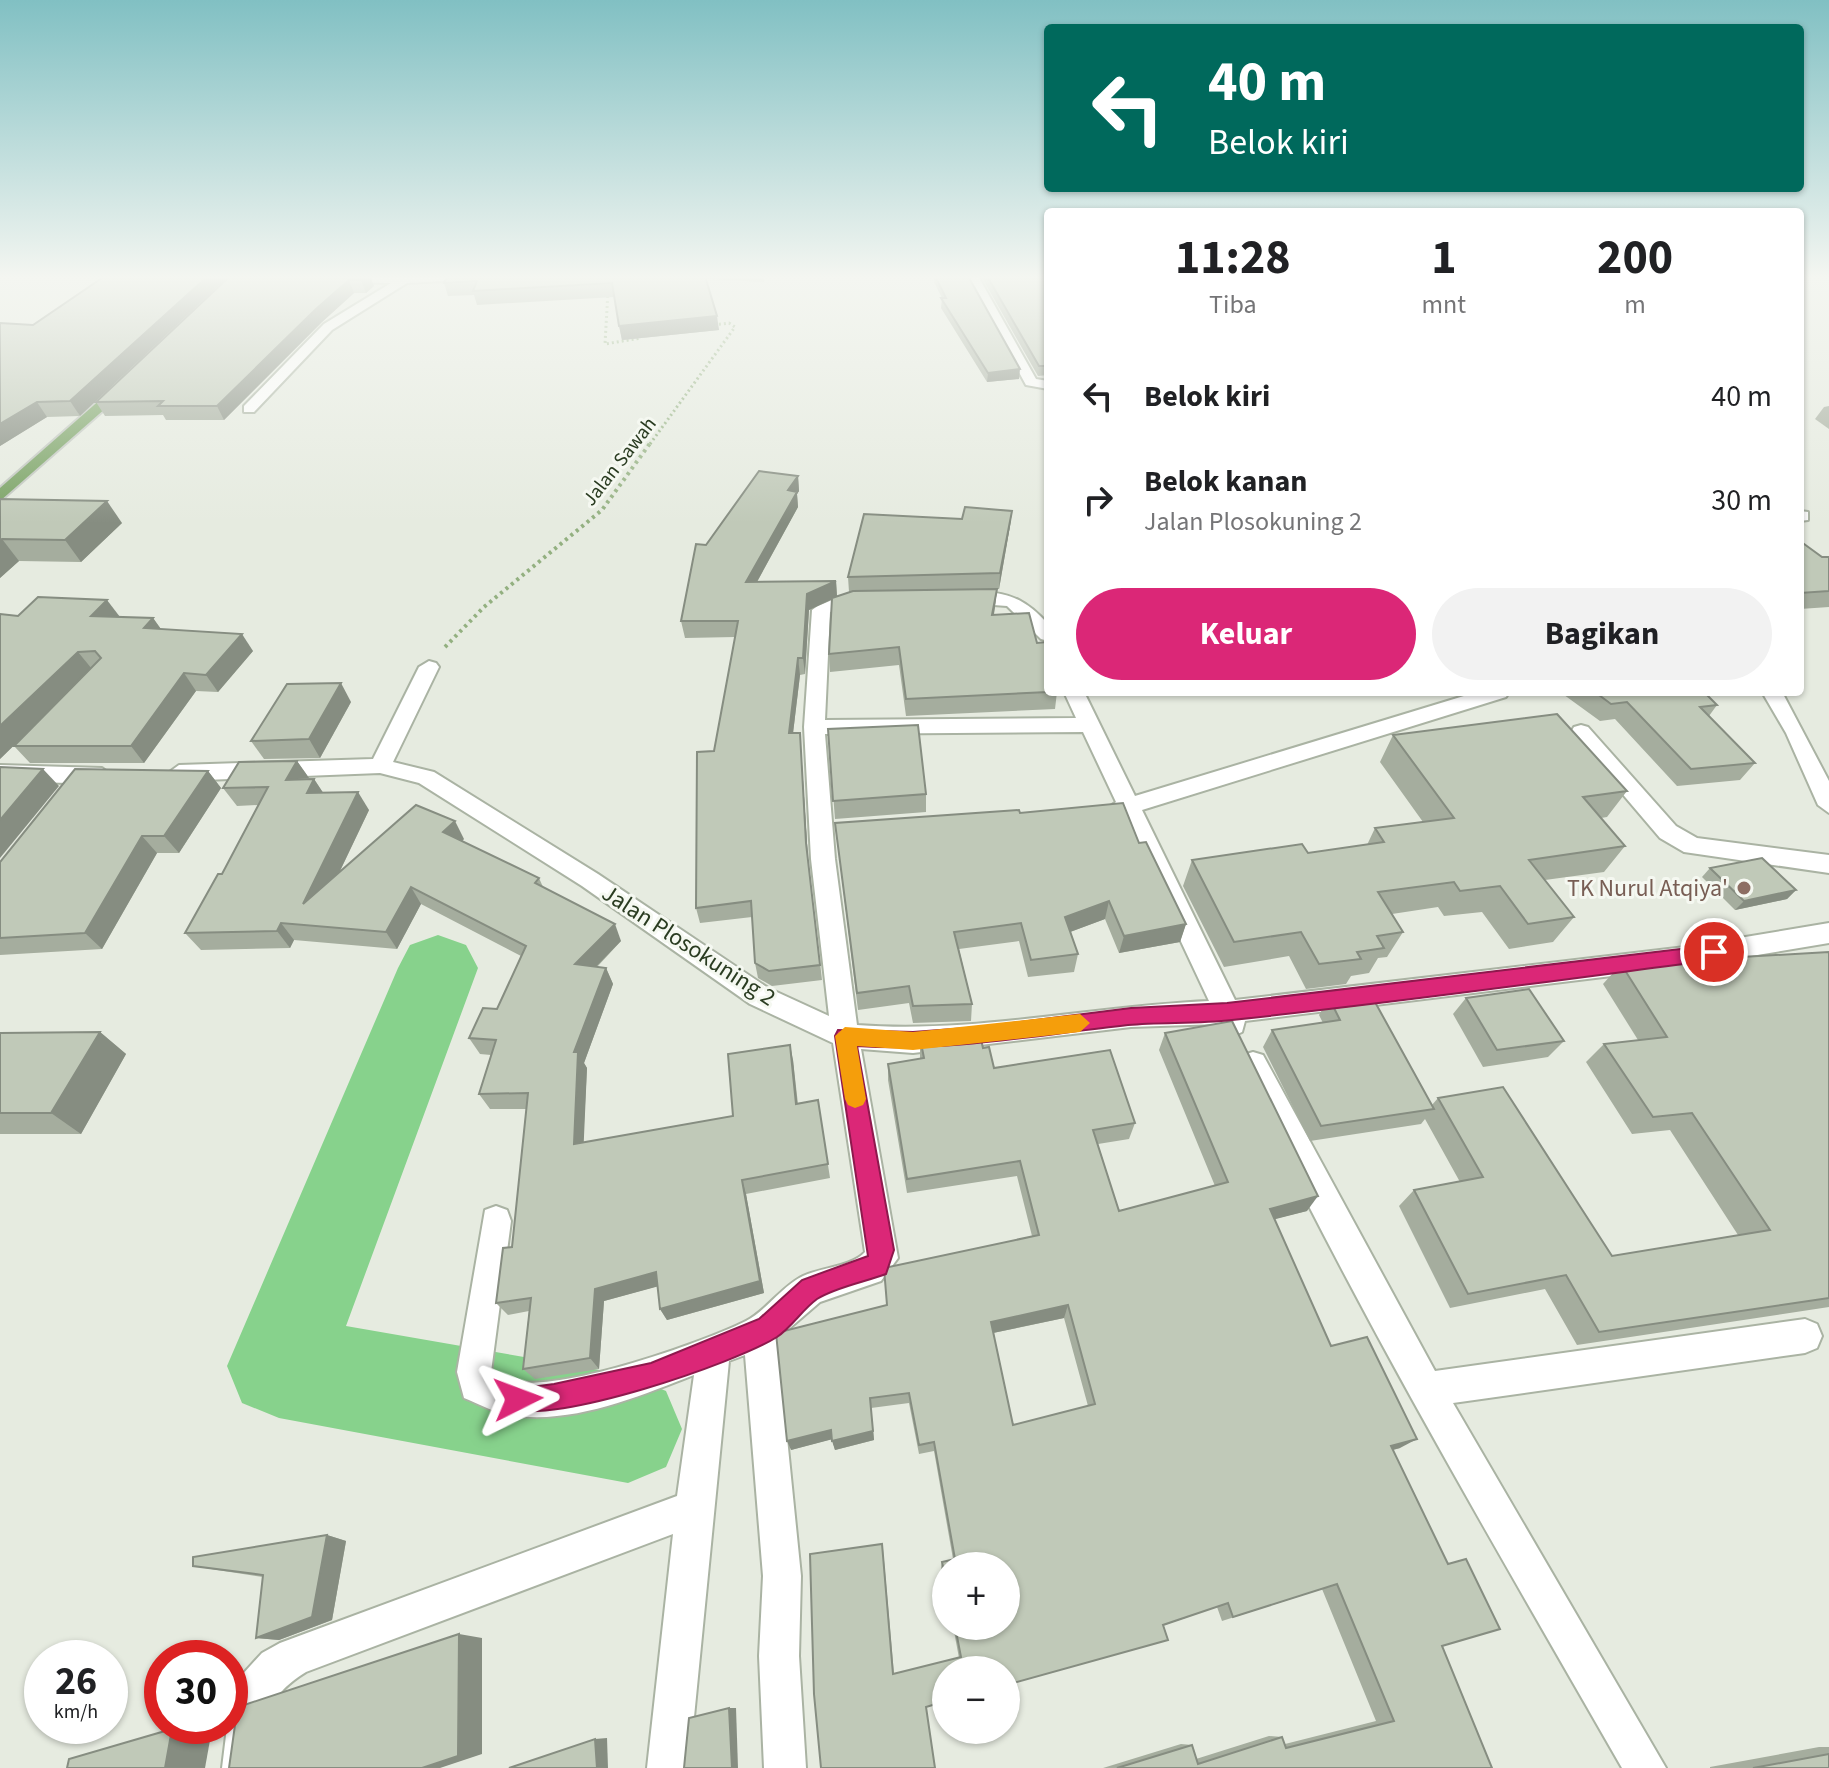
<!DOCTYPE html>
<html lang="id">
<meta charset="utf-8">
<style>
:root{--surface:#fff;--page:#f2f2f2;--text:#202124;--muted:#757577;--accent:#db2777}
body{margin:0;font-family:"Source Sans 3",sans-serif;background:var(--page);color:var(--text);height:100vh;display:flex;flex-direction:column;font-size:30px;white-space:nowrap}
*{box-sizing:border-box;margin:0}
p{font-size:26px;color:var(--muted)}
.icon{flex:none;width:44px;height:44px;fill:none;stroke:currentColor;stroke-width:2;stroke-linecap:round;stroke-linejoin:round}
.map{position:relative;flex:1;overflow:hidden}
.details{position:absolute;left:1044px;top:208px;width:760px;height:488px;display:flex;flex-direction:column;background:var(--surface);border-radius:8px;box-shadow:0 2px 6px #0004}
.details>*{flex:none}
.guide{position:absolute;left:1044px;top:24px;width:760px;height:168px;border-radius:8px;box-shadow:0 2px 6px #0004;background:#00695c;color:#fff;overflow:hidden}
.buttons{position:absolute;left:932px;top:1552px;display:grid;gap:16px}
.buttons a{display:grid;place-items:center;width:88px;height:88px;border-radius:50%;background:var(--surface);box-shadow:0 2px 6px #0004;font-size:40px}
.speed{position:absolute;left:24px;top:1640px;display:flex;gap:16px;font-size:40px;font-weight:700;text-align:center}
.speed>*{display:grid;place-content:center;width:104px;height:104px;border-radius:50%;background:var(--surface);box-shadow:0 2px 6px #0004;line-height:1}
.speed small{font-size:20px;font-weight:400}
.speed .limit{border:12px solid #d22;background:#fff;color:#111}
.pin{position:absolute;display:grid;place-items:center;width:68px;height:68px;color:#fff;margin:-34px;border:4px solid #fff;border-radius:50%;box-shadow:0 2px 8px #0007}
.me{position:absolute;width:88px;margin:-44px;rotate:87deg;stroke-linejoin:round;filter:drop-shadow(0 0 6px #0008)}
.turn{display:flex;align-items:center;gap:28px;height:168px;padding:0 32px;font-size:36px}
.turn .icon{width:104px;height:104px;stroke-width:2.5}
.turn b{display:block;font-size:56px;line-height:68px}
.eta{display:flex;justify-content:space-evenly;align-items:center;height:136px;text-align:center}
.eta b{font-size:48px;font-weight:700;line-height:56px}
.button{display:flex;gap:16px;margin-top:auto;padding:16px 32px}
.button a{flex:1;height:92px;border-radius:48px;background:var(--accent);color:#fff;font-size:32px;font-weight:700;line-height:92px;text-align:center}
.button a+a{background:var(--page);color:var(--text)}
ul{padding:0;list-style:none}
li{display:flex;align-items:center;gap:24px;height:104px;padding:0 32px}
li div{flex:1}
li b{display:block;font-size:30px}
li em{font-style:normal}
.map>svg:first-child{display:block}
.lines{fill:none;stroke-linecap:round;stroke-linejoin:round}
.river{fill:#87d28c;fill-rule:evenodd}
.minor-casing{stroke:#aab3a3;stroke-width:4}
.major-casing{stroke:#c3c8c1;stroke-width:4}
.path-far1{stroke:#93b080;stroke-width:3;stroke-dasharray:2 3;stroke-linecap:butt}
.path{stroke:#93b080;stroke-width:4;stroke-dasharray:3 4;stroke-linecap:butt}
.minor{fill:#fff;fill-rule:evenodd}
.major{fill:#79a264;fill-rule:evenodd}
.wall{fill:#a5ad9e;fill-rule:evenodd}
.shaded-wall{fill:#868d81}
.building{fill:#c0c9b8;stroke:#868d81;stroke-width:2;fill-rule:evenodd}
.route{fill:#db2777;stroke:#8e194d;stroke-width:2}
.slow{fill:#f59e0b}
.education-dot{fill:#8d6e63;stroke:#f5f8f1;stroke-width:3}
.labels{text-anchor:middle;stroke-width:6;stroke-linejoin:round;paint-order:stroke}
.far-street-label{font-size:20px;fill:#2a3c21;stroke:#f5f8f1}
.education-label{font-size:24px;fill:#785e54;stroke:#f5f8f1;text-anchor:end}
.street-label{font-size:24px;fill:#2a3c21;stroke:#f5f8f1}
</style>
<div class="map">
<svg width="1829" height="1768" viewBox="0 0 1829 1768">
<rect width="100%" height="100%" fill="#e6ebe0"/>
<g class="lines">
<polygon class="river" points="438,935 466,945 478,968 346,1326 628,1375 666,1391 682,1429 666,1467 628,1483 279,1418 242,1403 227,1366 398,968 410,945"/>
<defs>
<g id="minor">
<polygon points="334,276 487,276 481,279 407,283 332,330 254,412 244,412 244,406 324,324 391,283 338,282"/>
<polygon points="966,276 978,276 1036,379 1048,381 1048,389 1026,385"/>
<polygon points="1800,511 1808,512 1808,520 1800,521"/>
<path d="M 983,592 C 1012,593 1028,602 1048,624 L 1048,641 L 1041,639 L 1007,606 L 966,603 L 957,598 L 966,593 Z"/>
<path d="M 861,595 L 870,600 L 867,604 L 830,612 L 825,720 L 1076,718 L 1064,692 L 1084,692 L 1135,796 L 1477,692 L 1509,692 L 1506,697 L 1142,810 L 1235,1000 L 1685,947 L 1829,923 L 1829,943 L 1685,967 L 1245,1021 L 1242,1032 L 1233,1036 L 1224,1032 L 1219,1024 L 1131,1027 L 913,1053 L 861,1049 L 898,1258 L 881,1281 L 820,1302 L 777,1339 L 801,1576 L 799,1656 L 806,1768 L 764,1768 L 759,1656 L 763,1576 L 745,1355 L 729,1361 L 689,1768 L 647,1768 L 673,1534 L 306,1672 C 262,1699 268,1721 264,1768 L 222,1768 L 230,1703 L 241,1676 L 262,1653 L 280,1643 L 677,1496 L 694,1375 C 637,1397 567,1427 505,1414 C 491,1411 477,1403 464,1398 L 457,1372 L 485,1210 L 496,1206 L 507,1210 L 511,1221 L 491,1372 C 522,1409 707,1341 746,1321 C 767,1310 782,1286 803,1276 C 822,1267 851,1267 865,1252 L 833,1043 L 750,1004 L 582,886 L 419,783 L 380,773 L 179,781 L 168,773 L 179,765 L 373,759 L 419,667 L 429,661 L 436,663 L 439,667 L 393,762 L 434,772 L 598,874 L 768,988 L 829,1016 L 811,859 L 804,727 L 812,610 L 826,600 ZM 1083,732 L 1116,802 L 1105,810 L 1108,816 L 1122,816 L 1209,1001 C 1091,1006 975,1034 857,1025 L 835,859 L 825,734 Z"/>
<polygon points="1762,692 1782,692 1829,781 1829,813 1818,805 1786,733"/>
<polygon points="1581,725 1588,727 1676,826 1697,838 1829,855 1829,873 1684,852 1660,838 1574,737 1571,732 1574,727"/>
<polygon points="0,765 102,768 113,776 102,784 0,781"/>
<path d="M 1253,1052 L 1263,1055 L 1435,1371 L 1805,1319 L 1817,1324 L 1822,1336 L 1817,1348 L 1805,1353 L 1453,1403 L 1666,1768 L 1622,1768 C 1489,1536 1353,1306 1239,1064 L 1243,1055 Z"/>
</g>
<polygon id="major" points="119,383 131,386 0,501 0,488"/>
</defs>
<use href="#minor" class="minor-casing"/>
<use href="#major" class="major-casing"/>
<g class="path-far1">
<polyline points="608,291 605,344 641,338"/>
<polyline points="650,444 735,327 729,323 714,325"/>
</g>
<polyline class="path" points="445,647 484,607 602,510 651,442"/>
<use href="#minor" class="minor"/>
<use href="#major" class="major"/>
</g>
<g class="wall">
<polygon points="245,276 370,276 374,286 366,293 354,293 322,322 224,420 166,420 163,415 105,416 96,402 251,276"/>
<polygon points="447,276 764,276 764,282 706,279 719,330 622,340 614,297 477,305 474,295 448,296 444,283"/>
<polygon points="934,276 968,276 1019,379 987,382 941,308 942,298 934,282"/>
<polygon points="981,276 1048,276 1048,375 1038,376"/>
<polygon points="0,323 33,325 80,416 47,417 0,446"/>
<polygon points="1829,406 1829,429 1815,419 1824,407"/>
<polygon points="798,476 799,491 797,494 798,507 757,582 836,581 837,596 849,592 848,577 962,519 1012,511 1010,526 999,589 997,589 994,615 1037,643 1057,692 1055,709 906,716 899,665 830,672 829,654 832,600 809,610 805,674 800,675 793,733 800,733 808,859 822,980 772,986 758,978 755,963 752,917 700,923 696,908 714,751 735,637 685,638 681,621 706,545"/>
<polygon points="0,499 122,523 81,562 19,561 0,578"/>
<polygon points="1800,541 1822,557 1829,557 1829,607 1800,609"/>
<polygon points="18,616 153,618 161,629 253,651 218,692 196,691 144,763 30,763 14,746 40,720 0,759"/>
<polygon points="1560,692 1704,692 1717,705 1709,716 1755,763 1740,780 1677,786 1615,719 1600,721"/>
<polygon points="351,702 320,758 264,759 251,741"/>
<polygon points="828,729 926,794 926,812 835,819"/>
<polygon points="1393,735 1627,791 1607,817 1601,818 1625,846 1604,872 1545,880 1574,917 1553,942 1509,949 1482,912 1444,916 1438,907 1392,914 1403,932 1387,957 1378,958 1369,973 1351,976 1346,984 1306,989 1289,956 1224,967 1183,886 1192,860 1308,853 1367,845 1375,828 1423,822 1380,762"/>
<polygon points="297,761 309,778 314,779 323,793 369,810 340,871 464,839 462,841 539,878 543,887 621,941 597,967 606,968 613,984 584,1063 587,1068 583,1143 733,1116 793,1060 798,1104 818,1100 830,1178 746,1194 764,1293 667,1320 660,1309 658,1286 604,1301 599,1369 535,1379 523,1369 529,1311 508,1315 496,1303 512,1247 526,1109 490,1109 479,1094 491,1055 480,1054 469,1038 497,1009 521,956 421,904 397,949 294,940 290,948 201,950 185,933 222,874 258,805 237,806 223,788"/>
<polygon points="208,771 221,788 179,853 157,853 102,949 0,955 0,862"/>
<polygon points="1020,813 1139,843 1186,924 1180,942 1119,953 1105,919 1070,932 1078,954 1074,972 1028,977 1019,941 959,949 972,1004 971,1021 913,1023 909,1003 858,1010 835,823"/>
<polygon points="1710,868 1796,890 1787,899 1735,910 1702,877"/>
<polygon points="1829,952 1829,1307 1577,1345 1545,1289 1450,1308 1399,1206 1414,1190 1460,1182 1425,1119 1421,1124 1310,1141 1263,1047 1272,1030 1323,1023 1319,1015 1329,998 1432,1105 1438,1098 1612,1256 1738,1235 1670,1130 1632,1134 1586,1062 1604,1044 1638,1040 1603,984 1621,964"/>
<polygon points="1466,998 1564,1041 1548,1057 1483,1067 1453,1014"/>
<polygon points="100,1032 126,1054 81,1134 0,1134 0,1033"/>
<path d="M 1165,1033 L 1307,1211 L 1274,1219 L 1331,1346 L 1400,1448 L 1393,1450 L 1442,1646 L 1492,1768 L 1103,1768 L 1181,1744 L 1192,1745 L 1196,1759 L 1269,1736 L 1282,1737 L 1285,1744 L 1376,1721 L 1322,1589 L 1222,1621 L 1217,1607 L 926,1707 L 821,1768 L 883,1549 L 894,1674 L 959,1658 L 953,1626 L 1006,1626 L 946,1566 L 946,1591 L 941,1568 L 942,1562 L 953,1559 L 934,1451 L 919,1454 L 909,1403 L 871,1408 L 874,1440 L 835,1450 L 832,1439 L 791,1450 L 887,1305 L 1032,1236 L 1017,1176 L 907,1193 L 888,1080 L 888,1064 L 920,1059 L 920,1038 L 983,1048 L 994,1068 L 1135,1123 L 1129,1139 L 1098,1144 L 1119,1211 L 1215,1186 L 1159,1050 ZM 1064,1318 L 1088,1406 L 1013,1425 L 993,1333 Z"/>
<polygon points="327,1535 346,1541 332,1620 279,1640 256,1638 263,1577 217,1570 193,1566"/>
<polygon points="1819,1747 1829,1747 1829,1768 1710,1768 1710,1767"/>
</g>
<g class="shaded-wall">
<polygon points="208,276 229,276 80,416 70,401"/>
<polygon points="366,276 370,276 374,286 366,293 361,280"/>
<polygon points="349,280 354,293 322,322 224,420 217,406 316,309"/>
<polygon points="717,316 719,330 622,340 619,326"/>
<polygon points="1020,369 1019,379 987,382 988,373"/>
<polygon points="37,402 47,417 0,446 0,424"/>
<polygon points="798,476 799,491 797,494 798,507 748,598 746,582 788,490"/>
<polygon points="107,501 122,523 81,562 65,540"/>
<polygon points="1012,511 1010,526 999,589 1000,573"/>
<polygon points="2,539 19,561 0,578 0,540"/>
<polygon points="836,581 837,597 809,610 805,674 803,658 807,594"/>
<polygon points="997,589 995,606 991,632 992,615"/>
<polygon points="107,600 120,617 91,616"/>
<polygon points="153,618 165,635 144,628"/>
<polygon points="242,634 253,651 218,692 206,675"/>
<polygon points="78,652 92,669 0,759 0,726"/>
<polygon points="798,658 800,675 791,750 789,733"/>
<polygon points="184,673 196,691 144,763 131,746"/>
<polygon points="341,683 351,702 320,758 309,739"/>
<polygon points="800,733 808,859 822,980 806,843"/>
<polygon points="297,761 309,778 286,780"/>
<polygon points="43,769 59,786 0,858 0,820"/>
<polygon points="208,771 221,788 179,853 164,836"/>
<polygon points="314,779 326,797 307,793"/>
<polygon points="358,792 369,810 316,921 303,904"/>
<polygon points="455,821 464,839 453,850 443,832"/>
<polygon points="142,836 157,853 102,949 85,933"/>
<polygon points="411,887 421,904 397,949 386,932"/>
<polygon points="1796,890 1787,899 1735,910 1744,901"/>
<polygon points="1109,901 1105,919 1062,935 1065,917"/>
<polygon points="281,923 294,940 290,948 277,931"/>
<polygon points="615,924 621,941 582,981 575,964"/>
<polygon points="1186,924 1180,942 1119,953 1124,936"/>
<polygon points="606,968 613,984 584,1063 587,1068 583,1159 574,1144 574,1052"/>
<polygon points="100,1032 126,1054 81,1134 51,1113"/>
<polygon points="790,1045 793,1060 799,1120 796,1104"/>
<polygon points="742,1180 746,1194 764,1293 667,1320 660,1309"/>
<polygon points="1318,1196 1307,1211 1260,1223 1270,1209"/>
<polygon points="656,1272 663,1285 604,1301 599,1369 590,1358 595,1289"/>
<polygon points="1068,1305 1064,1318 988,1334 991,1322"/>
<polygon points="871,1408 874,1440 835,1450 832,1441"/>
<polygon points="831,1430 833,1439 791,1450 787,1441"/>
<polygon points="1417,1439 1400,1448 1376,1454 1391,1446"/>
<polygon points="327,1535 346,1541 332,1620 279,1640 256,1638"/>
<polygon points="459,1634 482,1638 482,1754 440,1768 422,1768"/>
<polygon points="729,1708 736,1708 738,1768 732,1768"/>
<polygon points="172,1729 212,1729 205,1768 165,1768"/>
<polygon points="607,1738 608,1768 597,1768 595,1739"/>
</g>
<g class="building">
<polygon points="105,276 208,276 70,401 37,402 0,424 0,323 33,325"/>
<polygon points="269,276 366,276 361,280 349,280 316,309 217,406 158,406 163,401 96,402 229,277"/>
<polygon points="447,276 705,276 717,316 619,326 612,283 473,291 477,281 444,283"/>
<polygon points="935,276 968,276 1020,369 988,373 941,298 946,298"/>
<polygon points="987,276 1048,276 1048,366 1039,366"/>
<polygon points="759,471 798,476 788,490 797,492 746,582 836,581 807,594 803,658 798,658 789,733 800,733 806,843 820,965 769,971 755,963 751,901 696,908 697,752 714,751 738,621 681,621 696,544 706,545"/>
<polygon points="0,499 107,501 65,540 2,539 0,540"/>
<polygon points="965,507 1012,511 1000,573 848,577 864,514 962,519"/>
<polygon points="1800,541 1822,557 1829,557 1829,591 1800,593"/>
<polygon points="997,589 992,615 1029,613 1037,643 1047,642 1048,647 1048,692 906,699 899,647 829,654 832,598 853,591"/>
<polygon points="38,597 107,600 91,616 153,618 144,628 242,634 206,675 184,673 131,746 14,746 101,658 95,651 78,652 0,726 0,614 18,616"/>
<polygon points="341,683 309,739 251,741 287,684"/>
<polygon points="1595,692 1704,692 1717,705 1700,707 1755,763 1691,769 1627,702 1611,704"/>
<polygon points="1557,714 1627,791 1583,797 1625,846 1529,860 1574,917 1528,924 1500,886 1460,891 1454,882 1378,892 1403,932 1377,936 1384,948 1357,952 1361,959 1319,964 1301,932 1234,942 1192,860 1302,844 1308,853 1384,842 1375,828 1454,818 1393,735"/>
<polygon points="918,725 926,794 833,801 828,729"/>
<polygon points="297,761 286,780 314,779 307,793 358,792 303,904 416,805 455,821 443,832 539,878 535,883 615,924 575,964 606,968 574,1052 578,1052 574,1144 733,1116 728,1054 790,1045 796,1104 818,1100 828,1164 742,1180 760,1281 660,1309 656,1272 595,1289 590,1358 523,1369 531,1298 496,1303 503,1248 512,1247 528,1093 479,1094 496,1040 469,1038 483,1008 497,1009 526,946 411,887 386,932 281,923 277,931 185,933 218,874 222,874 268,787 223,788 239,762"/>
<polygon points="0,767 43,769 0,820"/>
<polygon points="75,769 208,771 164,836 142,836 85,933 0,938 0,862"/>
<polygon points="1123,803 1139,843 1146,842 1186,924 1124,936 1109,901 1065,917 1078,954 1031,960 1021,923 954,932 972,1004 913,1006 909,986 857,993 835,823 1019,810 1020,813"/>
<polygon points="1762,858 1796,890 1744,901 1710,868"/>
<polygon points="1829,952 1829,1298 1599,1332 1566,1275 1468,1294 1414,1190 1483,1177 1438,1098 1503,1087 1612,1256 1770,1230 1692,1113 1653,1117 1604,1044 1667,1037 1621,964"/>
<polygon points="1529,989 1564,1041 1497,1050 1466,998"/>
<polygon points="1370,993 1434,1109 1321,1126 1272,1030 1340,1020 1329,998"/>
<path d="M 1232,1021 L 1318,1196 L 1270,1209 L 1331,1346 L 1367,1337 L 1417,1439 L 1391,1446 L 1448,1564 L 1466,1559 L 1500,1629 L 1442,1646 L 1492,1768 L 1117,1768 L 1192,1745 L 1198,1764 L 1282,1737 L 1286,1748 L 1394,1721 L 1337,1584 L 1233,1617 L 1228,1603 L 1163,1625 L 1168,1640 L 1006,1685 L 1006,1670 L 946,1670 L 946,1701 L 926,1707 L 935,1768 L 821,1768 L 814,1694 L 810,1554 L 882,1544 L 893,1674 L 961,1657 L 955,1626 L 1006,1626 L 1006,1566 L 946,1566 L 946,1581 L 942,1562 L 955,1559 L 934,1442 L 919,1445 L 909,1393 L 870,1398 L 873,1431 L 832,1441 L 831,1430 L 787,1441 L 776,1333 L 887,1305 L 884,1268 L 1039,1235 L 1020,1161 L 907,1179 L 888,1064 L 924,1058 L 920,1038 L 979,1031 L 983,1048 L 989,1047 L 994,1068 L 1110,1050 L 1135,1123 L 1093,1130 L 1119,1211 L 1228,1182 L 1165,1033 ZM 1068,1305 L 1095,1404 L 1013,1425 L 991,1322 Z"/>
<polygon points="100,1032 51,1113 0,1113 0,1033"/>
<polygon points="327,1535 312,1617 256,1638 263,1575 193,1566 193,1557"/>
<polygon points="459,1634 458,1756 422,1768 229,1768 235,1725 241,1706"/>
<polygon points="729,1708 732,1768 684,1768 689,1718"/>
<polygon points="172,1729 165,1768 67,1768 69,1759"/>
<polygon points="595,1739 597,1768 509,1768"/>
<polygon points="1829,1754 1829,1768 1753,1768"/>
</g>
<linearGradient id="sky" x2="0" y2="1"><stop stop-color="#81c0c3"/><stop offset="0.53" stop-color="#f4f6f1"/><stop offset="1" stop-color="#f4f6f1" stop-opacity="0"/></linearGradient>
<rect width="1829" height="523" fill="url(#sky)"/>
<path class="route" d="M 1714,945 L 1723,952 L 1714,960 C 1553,981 1393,1003 1232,1020 C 1197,1024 1163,1022 1128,1025 C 1037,1035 949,1052 857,1046 L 894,1250 L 886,1274 C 865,1282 836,1287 817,1299 C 802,1310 792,1327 777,1337 C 736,1363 552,1426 509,1408 L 505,1399 L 509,1390 L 554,1384 L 651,1363 L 759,1319 L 802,1280 L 868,1256 L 835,1036 L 838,1030 L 913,1032 L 980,1027 L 1131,1008 L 1227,1003 Z"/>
<polygon class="slow" points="1080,1014 1090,1023 1080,1032 913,1050 857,1046 866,1099 863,1105 855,1108 848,1105 845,1099 835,1036 845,1027 913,1032"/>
<circle class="education-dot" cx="1744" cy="888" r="8"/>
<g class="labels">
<g class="far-street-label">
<text transform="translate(619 461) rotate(-52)" y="7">Jalan Sawah</text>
</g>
<g class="education-label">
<text x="1728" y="896">TK Nurul Atqiya'</text>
</g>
<g class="street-label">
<text transform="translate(689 945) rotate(33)" y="8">Jalan Plosokuning 2</text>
</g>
</g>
</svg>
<div class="buttons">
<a>+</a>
<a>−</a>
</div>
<div class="speed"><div>26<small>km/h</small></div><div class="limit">30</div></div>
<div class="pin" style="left:1714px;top:952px;background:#d93025"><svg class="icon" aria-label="arrive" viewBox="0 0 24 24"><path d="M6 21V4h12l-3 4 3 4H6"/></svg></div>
<svg class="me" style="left:518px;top:1399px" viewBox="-20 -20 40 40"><path d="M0-17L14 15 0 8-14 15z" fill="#db2777" stroke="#fff" stroke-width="4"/></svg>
<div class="guide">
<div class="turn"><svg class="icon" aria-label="left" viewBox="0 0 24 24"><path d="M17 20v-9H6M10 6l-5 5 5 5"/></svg><div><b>40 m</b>Belok kiri</div></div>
</div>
<section class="details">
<div class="eta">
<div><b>11:28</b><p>Tiba</p></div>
<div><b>1</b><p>mnt</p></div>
<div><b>200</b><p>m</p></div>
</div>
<ul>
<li><svg class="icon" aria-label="left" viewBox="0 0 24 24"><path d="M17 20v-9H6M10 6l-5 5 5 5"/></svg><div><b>Belok kiri</b></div><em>40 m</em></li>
<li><svg class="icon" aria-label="right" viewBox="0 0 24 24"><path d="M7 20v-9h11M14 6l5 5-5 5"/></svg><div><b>Belok kanan</b><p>Jalan Plosokuning 2</p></div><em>30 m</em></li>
</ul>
<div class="button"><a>Keluar</a><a>Bagikan</a></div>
</section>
</div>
